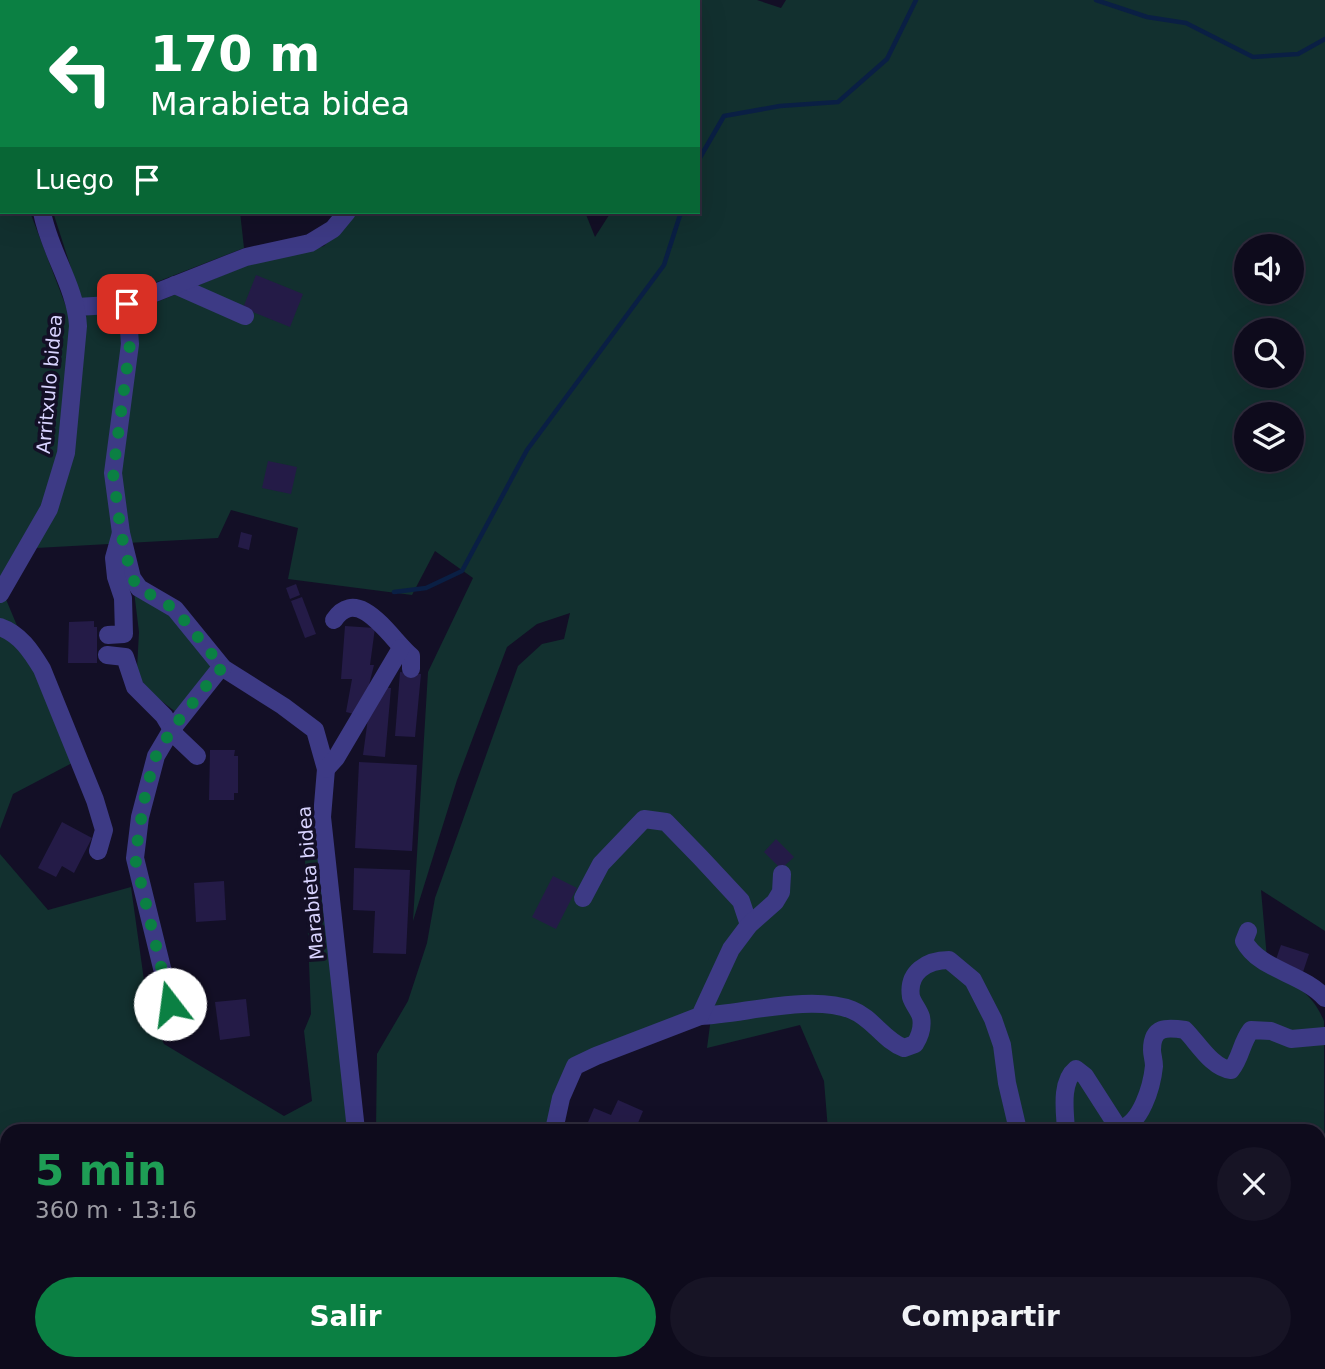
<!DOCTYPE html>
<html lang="es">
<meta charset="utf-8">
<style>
:root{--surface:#0e0b1c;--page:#171425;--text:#f1f3f6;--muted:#9b9ba3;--line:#2e2b3b;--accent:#0b8043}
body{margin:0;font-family:"DejaVu Sans",sans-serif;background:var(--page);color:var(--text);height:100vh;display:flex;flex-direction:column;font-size:26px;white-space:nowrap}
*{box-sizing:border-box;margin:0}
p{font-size:23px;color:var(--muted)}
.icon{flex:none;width:38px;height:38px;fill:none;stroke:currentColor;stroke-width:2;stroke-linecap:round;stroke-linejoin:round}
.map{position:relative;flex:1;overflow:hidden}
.panel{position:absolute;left:0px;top:1124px;width:1326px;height:247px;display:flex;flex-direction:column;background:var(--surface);border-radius:21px 21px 0 0;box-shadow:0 7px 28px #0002,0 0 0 2px var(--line)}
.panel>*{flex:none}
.hud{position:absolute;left:0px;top:0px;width:700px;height:214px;box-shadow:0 7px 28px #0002,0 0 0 2px var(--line);background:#0b8043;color:#fff;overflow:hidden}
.tools{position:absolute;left:1234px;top:234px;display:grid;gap:14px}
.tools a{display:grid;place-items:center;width:70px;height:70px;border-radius:50%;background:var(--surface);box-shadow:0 7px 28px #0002,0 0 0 2px var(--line);font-size:35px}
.pin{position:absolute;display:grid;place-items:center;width:60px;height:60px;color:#fff;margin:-30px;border-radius:14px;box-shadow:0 4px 10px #0006}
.me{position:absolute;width:77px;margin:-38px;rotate:345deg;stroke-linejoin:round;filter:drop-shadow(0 0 5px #0008)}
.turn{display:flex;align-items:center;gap:24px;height:147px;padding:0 35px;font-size:32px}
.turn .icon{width:91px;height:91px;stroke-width:2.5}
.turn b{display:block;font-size:49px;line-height:60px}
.then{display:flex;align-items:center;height:66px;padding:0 35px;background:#0003;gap:14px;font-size:26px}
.round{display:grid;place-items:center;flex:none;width:74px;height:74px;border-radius:37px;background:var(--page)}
.overview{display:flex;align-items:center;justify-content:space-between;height:119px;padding:0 35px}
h1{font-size:42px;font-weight:700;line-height:52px;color:#1e9e55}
.primary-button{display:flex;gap:14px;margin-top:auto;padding:14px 35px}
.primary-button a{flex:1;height:80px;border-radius:42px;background:var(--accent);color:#fff;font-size:28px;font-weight:700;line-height:80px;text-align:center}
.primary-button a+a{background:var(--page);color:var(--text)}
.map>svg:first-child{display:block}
.green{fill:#12302f;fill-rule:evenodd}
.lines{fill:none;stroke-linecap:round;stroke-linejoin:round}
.stream{stroke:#0a1f44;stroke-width:4.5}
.building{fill:#241b47}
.minor{stroke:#3d3a85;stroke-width:18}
.route{stroke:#0b8043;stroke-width:12;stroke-dasharray:0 21.6}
.labels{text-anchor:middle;stroke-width:7;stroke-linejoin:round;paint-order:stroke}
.street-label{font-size:19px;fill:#d9d4ff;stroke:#130f26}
</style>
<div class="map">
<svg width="1325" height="1369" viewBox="0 0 1325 1369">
<rect width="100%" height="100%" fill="#130f26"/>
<g class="green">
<path d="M 120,0 L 757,0 L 781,8 L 786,0 L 1325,0 L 1325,931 L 1261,890 L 1268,970 C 1295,985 1311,991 1324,1021 L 1325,1369 L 253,1369 L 253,1363 L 1320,1363 L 1320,1130 L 828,1130 L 824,1081 L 800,1025 L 707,1048 L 712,1010 L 582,1054 L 548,1130 L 376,1130 L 377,1054 L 408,1001 L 427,943 L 435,898 L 518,666 L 542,644 L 564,639 L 570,613 L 537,624 L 507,647 L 457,780 L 413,921 L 428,672 L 473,578 L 435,551 L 412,595 L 288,579 L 298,528 L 231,510 L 218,538 L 18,549 L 0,585 L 0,82 L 2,212 L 30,212 L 70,317 L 137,310 L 248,265 L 324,246 L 353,212 L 585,212 L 595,237 L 611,212 L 698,212 L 698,2 L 119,2 ZM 1246,247 L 1292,247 L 1292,292 L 1246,292 ZM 1246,331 L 1292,331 L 1292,376 L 1246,376 ZM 1246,415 L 1292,415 L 1292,460 L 1246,460 Z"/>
<polygon points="53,212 240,212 244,248 126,294 81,299"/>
<polygon points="0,585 74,762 13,794 0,829"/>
<polygon points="134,591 174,616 214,668 177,713 150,692 141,680 137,669 139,632"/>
<polygon points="317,823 351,1130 7,1130 7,1151 0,1151 0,854 48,910 131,887 148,1009 164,1044 284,1116 312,1101 304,1031 311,1014 304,833"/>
<polygon points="10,1363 236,1363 235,1369 11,1369"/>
</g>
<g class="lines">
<g class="stream">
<polyline points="1096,0 1147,17 1186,23 1253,57 1298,54 1325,39"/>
<polyline points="698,161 724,116 780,106 838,102 887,59 916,0"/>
<polyline points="394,592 426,588 462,571 527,450 664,265 681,212"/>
</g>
</g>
<g class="building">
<polygon points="256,275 303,294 290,327 243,308"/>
<polygon points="268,461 297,467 291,494 262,488"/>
<polygon points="241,532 252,535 249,550 238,547"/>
<polygon points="296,584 300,595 290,599 286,588"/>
<polygon points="302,597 316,634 305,638 291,601"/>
<polygon points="94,621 94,627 97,627 97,663 68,663 69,622"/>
<polygon points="345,626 375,628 370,665 374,665 366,697 358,715 346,712 352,679 341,679"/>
<polygon points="400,672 421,674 415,737 395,736"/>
<polygon points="380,687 391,688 385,757 363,755 368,718"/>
<polygon points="210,750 235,750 234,756 238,756 238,793 234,793 234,800 209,800"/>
<polygon points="359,762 417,765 412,851 355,848"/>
<polygon points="62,822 92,838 74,873 62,866 56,877 38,868"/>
<polygon points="776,839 794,857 781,869 764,852"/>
<polygon points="354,868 410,870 406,954 373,953 375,911 353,910"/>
<polygon points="553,876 577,888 556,929 532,917"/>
<polygon points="224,881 226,920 196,922 194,883"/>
<polygon points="1281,945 1309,954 1303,972 1275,962"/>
<polygon points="246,999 250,1036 220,1040 215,1002"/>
<polygon points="618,1100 643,1111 635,1130 620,1130 613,1128 612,1130 595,1130 586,1127 594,1108 611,1115"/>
<polygon points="7,1350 9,1369 0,1369 0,1351"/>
</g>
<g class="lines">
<g class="minor">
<polyline points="18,0 18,2"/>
<polyline points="323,0 324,2"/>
<polyline points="570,2 571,0"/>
<polyline points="175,285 245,316"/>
<polyline points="127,304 130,344 113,473 121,533 132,578 139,588 175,609 223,668 283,706 315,730 326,769 322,817 356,1130"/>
<polyline points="77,307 127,304 246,257 310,243 333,229 347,212"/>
<path d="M 0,594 L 49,509 L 66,453 L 78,326 C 76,287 49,251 42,212"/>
<path d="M 334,620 C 359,583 392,641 411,656 L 411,669"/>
<path d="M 0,627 C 20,634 31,651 42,669 L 95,800 L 104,830 L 98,851"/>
<polyline points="108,635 124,634 123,598 116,577 114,558 121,533"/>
<polyline points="107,655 125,657 135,687 164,716 176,736 197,756"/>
<polyline points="326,769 336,758 401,648"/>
<polyline points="583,898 601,864 644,819 666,822 701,858 741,901 749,925"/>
<path d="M 1248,931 L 1244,941 C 1259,970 1303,973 1325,998"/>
<path d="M 700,1016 C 744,1014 811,994 852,1010 C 873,1018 883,1040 904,1048 L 915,1044 C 920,1036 923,1027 921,1017 C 919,1010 913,1004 911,997 C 907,972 927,960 949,960 L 973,980 L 993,1019 L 1002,1045 L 1007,1083 L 1018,1130"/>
<polyline points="176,1025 135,858 140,817 156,756 172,729 218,671 223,668"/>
<polyline points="554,1130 561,1098 575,1066 596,1056 700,1016 731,949 749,925 775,902 781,892 782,874"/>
<path d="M 1066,1130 C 1065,1112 1060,1082 1076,1069 L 1085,1076 L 1119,1129 C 1141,1125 1152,1086 1154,1066 C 1154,1060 1152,1055 1152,1050 C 1152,1026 1167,1027 1185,1030 C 1198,1043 1212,1068 1231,1070 C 1241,1058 1241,1043 1251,1030 L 1271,1031 L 1291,1039 L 1325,1036"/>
<polyline points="0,1331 7,1328"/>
<polyline points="244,1369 245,1363"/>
</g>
</g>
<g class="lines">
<polyline class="route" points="127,304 130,344 113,473 121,533 132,578 139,588 175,609 223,668 218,671 172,729 156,756 146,790 138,838 135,858 170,1004"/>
</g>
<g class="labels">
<g class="street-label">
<text transform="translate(49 384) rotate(-85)" y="7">Arritxulo bidea</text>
<text transform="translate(310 883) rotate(-95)" y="7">Marabieta bidea</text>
</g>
</g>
</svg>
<div class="tools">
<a><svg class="icon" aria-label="sound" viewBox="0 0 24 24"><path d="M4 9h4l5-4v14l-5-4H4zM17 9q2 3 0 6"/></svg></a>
<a><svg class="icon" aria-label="search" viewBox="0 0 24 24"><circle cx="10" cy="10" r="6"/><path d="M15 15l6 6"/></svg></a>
<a><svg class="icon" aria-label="layers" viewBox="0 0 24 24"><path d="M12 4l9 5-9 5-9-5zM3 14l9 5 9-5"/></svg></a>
</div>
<div class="pin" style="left:127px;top:304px;background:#d93025"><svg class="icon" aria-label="arrive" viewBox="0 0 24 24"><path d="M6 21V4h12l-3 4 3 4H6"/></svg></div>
<svg class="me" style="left:170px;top:1004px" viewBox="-20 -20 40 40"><circle r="19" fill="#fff"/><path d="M0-13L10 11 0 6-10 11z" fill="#0b8043"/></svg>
<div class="hud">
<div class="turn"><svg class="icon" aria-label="left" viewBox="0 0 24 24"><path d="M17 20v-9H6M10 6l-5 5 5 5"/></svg><div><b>170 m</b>Marabieta bidea</div></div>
<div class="then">Luego<svg class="icon" aria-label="arrive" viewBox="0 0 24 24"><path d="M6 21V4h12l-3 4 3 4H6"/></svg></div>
</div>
<section class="panel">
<div class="overview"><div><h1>5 min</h1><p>360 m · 13:16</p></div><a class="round"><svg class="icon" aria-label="close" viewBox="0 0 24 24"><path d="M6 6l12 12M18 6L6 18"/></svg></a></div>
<div class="primary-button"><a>Salir</a><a>Compartir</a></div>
</section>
</div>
